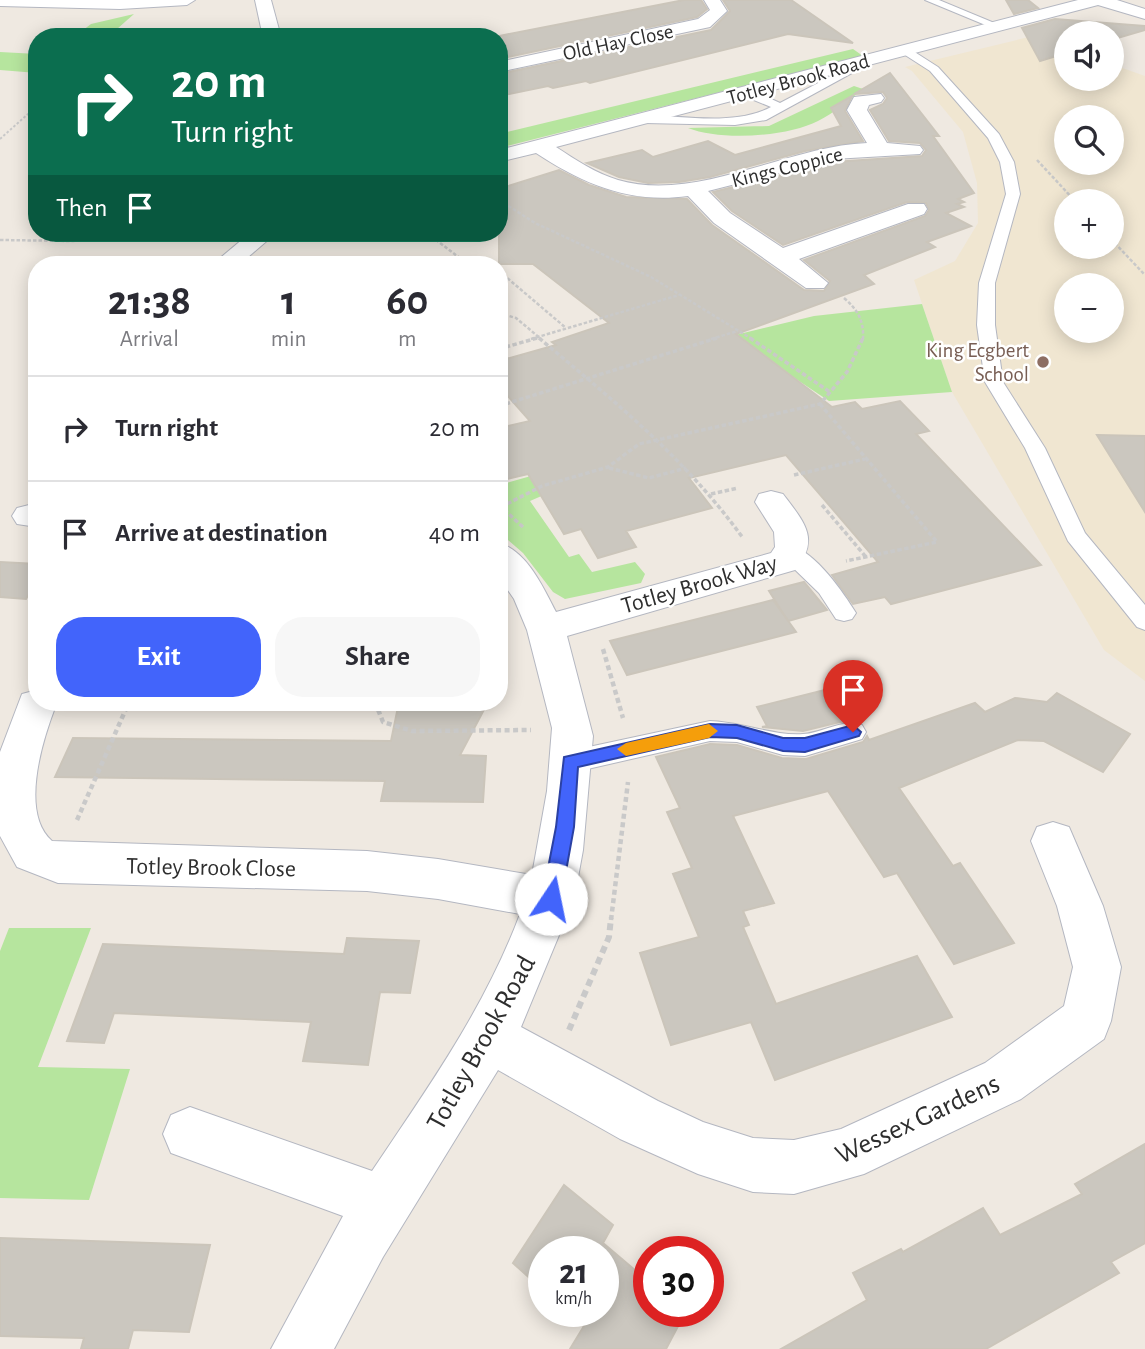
<!DOCTYPE html>
<meta charset="utf-8">
<style>
:root{--surface:#fff;--page:#f7f7f7;--text:#2b2b33;--muted:#7c7c81;--line:#e1e1e2;--accent:#4264fb}
body{margin:0;font-family:"Alegreya Sans",sans-serif;background:var(--page);color:var(--text);height:100vh;display:flex;flex-direction:column;font-size:26px;white-space:nowrap}
*{box-sizing:border-box;margin:0}
p{font-size:23px;color:var(--muted)}
.icon{flex:none;width:38px;height:38px;fill:none;stroke:currentColor;stroke-width:2;stroke-linecap:round;stroke-linejoin:round}
.map{position:relative;flex:1;overflow:hidden}
.panel{position:absolute;left:28px;top:256px;width:480px;height:455px;display:flex;flex-direction:column;background:var(--surface);border-radius:28px;box-shadow:0 4px 18px #0003}
.panel>*{flex:none}
.banner{position:absolute;left:28px;top:28px;width:480px;height:214px;border-radius:28px;box-shadow:0 4px 18px #0003;background:#0b6e4f;color:#fff;overflow:hidden}
.buttons{position:absolute;left:1054px;top:21px;display:grid;gap:14px}
.buttons a{display:grid;place-items:center;width:70px;height:70px;border-radius:50%;background:var(--surface);box-shadow:0 4px 18px #0003;font-size:35px}
.speed{position:absolute;left:528px;top:1236px;display:flex;gap:14px;font-size:35px;font-weight:700;text-align:center}
.speed>*{display:grid;place-content:center;width:91px;height:91px;border-radius:50%;background:var(--surface);box-shadow:0 4px 18px #0003;line-height:1}
.speed small{font-size:18px;font-weight:400}
.speed .limit{border:10px solid #d22;background:#fff;color:#111}
.pin{position:absolute;display:grid;place-items:center;width:60px;height:60px;color:#fff;margin:-72px -30px;border-radius:50% 50% 50% 0;rotate:-45deg;box-shadow:0 0 7px #0007}
.pin .icon{rotate:45deg}
.me{position:absolute;width:77px;margin:-38px;rotate:11deg;stroke-linejoin:round;filter:drop-shadow(0 0 5px #0008)}
.turn{display:flex;align-items:center;gap:24px;height:147px;padding:0 28px;font-size:32px}
.turn .icon{width:91px;height:91px;stroke-width:2.5}
.turn b{display:block;font-size:49px;line-height:60px}
.then{display:flex;align-items:center;height:66px;padding:0 28px;background:#0003;gap:14px;font-size:26px}
.eta{display:flex;justify-content:space-evenly;align-items:center;height:119px;text-align:center}
.eta b{font-size:42px;font-weight:700;line-height:49px}
.cta{display:flex;gap:14px;margin-top:auto;padding:14px 28px}
.cta a{flex:1;height:80px;border-radius:28px;background:var(--accent);color:#fff;font-size:28px;font-weight:700;line-height:80px;text-align:center}
.cta a+a{background:var(--page);color:var(--text)}
ul{padding:0;list-style:none}
li{display:flex;align-items:center;gap:21px;height:105px;padding:0 28px;border-top:2px solid var(--line)}
li div{flex:1}
li b{display:block;font-size:26px}
li em{font-style:normal}
.map>svg:first-child{display:block}
.education{fill:#f0e6d1;fill-rule:evenodd}
.green{fill:#b6e59e}
.building{fill:#cbc7bf;stroke:#cbc5ba;stroke-width:2}
.lines{fill:none;stroke-linecap:round;stroke-linejoin:round}
.lane-casing{stroke:#b4b7c1;stroke-width:2}
.street-casing{stroke:#b4b7c1;stroke-width:2}
.secondary-casing{stroke:#b4b7c1;stroke-width:2}
.path-far4{stroke:#c9c9c9;stroke-width:2;stroke-dasharray:2.5 2;stroke-linecap:butt}
.path-far3{stroke:#c9c9c9;stroke-width:2.5;stroke-dasharray:3.5 2;stroke-linecap:butt}
.path-far2{stroke:#c9c9c9;stroke-width:3.5;stroke-dasharray:4.5 2.5;stroke-linecap:butt}
.path-far1{stroke:#c9c9c9;stroke-width:4.5;stroke-dasharray:5 3.5;stroke-linecap:butt}
.path{stroke:#c9c9c9;stroke-width:6;stroke-dasharray:7 5;stroke-linecap:butt}
.lane{fill:#fff;fill-rule:evenodd}
.street{fill:#fff;fill-rule:evenodd}
.secondary{fill:#fff;fill-rule:evenodd}
.route{fill:#4264fb;stroke:#2b41a3;stroke-width:2}
.slow{fill:#f59e0b}
.education-dot{fill:#8d6e63;stroke:#fff;stroke-width:2.5}
.labels{text-anchor:middle;stroke-width:5;stroke-linejoin:round;paint-order:stroke}
.far-street-label{font-size:21px;fill:#2e2e2e;stroke:#fff}
.far-education-label{font-size:21px;fill:#785e54;stroke:#fff;text-anchor:end}
.street-label{font-size:24px;fill:#2e2e2e;stroke:#fff}
.near-street-label{font-size:28px;fill:#2e2e2e;stroke:#fff}
</style>
<div class="map">
<svg width="1145" height="1349" viewBox="0 0 1145 1349">
<rect width="100%" height="100%" fill="#efe9e1"/>
<path class="education" d="M 1033,36 L 1066,48 L 1066,79 L 1111,79 L 1111,64 L 1145,76 L 1145,681 L 1104,650 L 952,392 L 914,280 L 955,261 L 978,223 L 977,183 L 963,132 L 912,71 L 905,67 ZM 1066,117 L 1111,117 L 1111,163 L 1066,163 ZM 1066,201 L 1111,201 L 1111,247 L 1066,247 ZM 1066,285 L 1111,285 L 1111,331 L 1066,331 Z"/>
<g class="green">
<polygon points="134,14 108,37 74,37 91,24"/>
<polygon points="853,49 863,56 499,148 499,134"/>
<polygon points="0,52 37,54 37,73 0,70"/>
<path d="M 854,86 L 863,89 C 849,100 834,113 818,121 C 787,137 720,141 688,128 L 769,126 Z"/>
<polygon points="922,304 952,392 829,401 731,336 814,316"/>
<polygon points="545,472 569,484 530,501 569,557 579,554 592,572 635,562 645,574 641,583 565,599 553,592 523,553 499,532 499,485"/>
<polygon points="9,928 91,928 38,1067 130,1069 89,1200 0,1198 0,951"/>
</g>
<g class="building">
<polygon points="684,0 701,0 707,9 697,17 499,59 499,36"/>
<polygon points="723,0 791,0 853,43 788,34 590,83 586,81 553,88 548,86 499,96 499,74 711,30 730,11"/>
<polygon points="1006,0 1028,0 1038,8 1014,14"/>
<polygon points="1055,19 1145,26 1145,30 1111,40 1111,33 1066,33 1066,53 1040,61 1022,28"/>
<polygon points="890,73 939,136 933,136 974,193 958,199 964,202 957,204 964,207 946,213 971,226 927,242 935,247 864,275 874,284 736,334 832,407 855,402 862,409 900,401 929,431 916,434 1041,565 891,604 885,597 853,604 832,575 878,562 786,455 689,478 712,508 626,531 636,547 598,558 581,529 564,534 528,474 499,481 499,428 530,421 499,386 499,361 556,345 552,342 609,323 533,264 499,264 499,189 559,170 589,185 626,197 687,199 712,225 804,290 824,291 830,281 804,260 925,216 929,210 926,203 907,202 783,245 732,211 713,192 833,162 922,156 926,150 920,143 889,141 870,110 883,104 887,98 883,92 854,94"/>
<polygon points="852,96 845,111 863,141 805,151 710,177 679,182 648,183 619,177 587,163 642,150 653,157 708,141 735,155 841,126 831,108"/>
<polygon points="1097,435 1145,436 1145,512"/>
<polygon points="0,562 37,564 37,580 26,599 0,597"/>
<polygon points="804,582 827,610 788,621 769,591"/>
<polygon points="773,600 796,632 627,675 610,641"/>
<polygon points="837,687 858,721 840,722 803,731 762,727 767,726 757,707"/>
<polygon points="1057,693 1130,734 1103,772 1044,741 1018,740 899,788 953,866 960,863 1014,943 954,964 897,873 884,877 828,791 733,816 774,903 743,911 749,925 743,927 776,1004 917,956 952,1017 775,1080 751,1022 671,1045 640,953 699,937 673,874 692,868 667,812 680,808 656,757 710,744 737,745 782,758 806,759 863,742 867,736 869,740 975,703 985,712 1015,698 1047,702"/>
<polygon points="399,702 488,702 460,755 486,756 483,802 381,801 385,781 55,777 73,738 391,741"/>
<polygon points="347,938 419,941 410,993 380,992 368,1065 303,1061 311,1022 114,1013 104,1043 67,1041 103,944 344,954"/>
<polygon points="1145,1144 1145,1243 1111,1262 1119,1273 986,1349 781,1349 867,1300 853,1273 901,1249 903,1252 983,1208 1000,1235 1082,1194 1075,1184"/>
<polygon points="564,1185 613,1225 603,1243 649,1282 649,1311 686,1311 666,1349 570,1349 584,1326 567,1311 604,1311 604,1251 544,1251 544,1291 513,1263"/>
<polygon points="0,1238 210,1245 189,1332 133,1330 128,1349 81,1349 84,1338 0,1336"/>
</g>
<g class="lines">
<defs>
<g id="lane">
<polygon points="925,0 939,0 1004,27 995,29"/>
<polygon points="902,49 910,49 938,67 999,134 1014,162 1020,194 995,283 995,325 1003,382 1045,448 1085,533 1145,605 1145,630 1137,627 1068,541 1025,448 985,382 977,325 979,283 1006,194 1000,162 988,138 930,71 902,53"/>
<path d="M 862,60 L 872,62 L 766,120 L 735,125 L 645,123 L 639,119 L 645,115 C 684,116 735,126 771,107 L 744,96 L 744,90 L 752,90 L 780,103 Z"/>
<path d="M 792,546 C 816,553 843,592 856,613 L 852,619 L 844,621 L 836,619 L 819,593 L 784,559 L 781,554 L 784,549 Z"/>
<path d="M 710,721 C 742,722 773,736 803,734 C 823,733 843,718 862,725 L 866,732 L 862,739 L 805,756 L 783,755 L 737,742 L 710,741 L 570,773 L 561,770 L 557,762 L 561,754 L 570,751 Z"/>
</g>
<g id="street">
<polygon points="255,0 271,0 281,37 263,37"/>
<polygon points="704,0 720,0 727,11 710,27 499,72 499,62 698,19 710,10"/>
<path d="M 1078,0 L 1117,0 L 1145,9 L 1145,19 L 1098,5 L 556,147 C 576,160 595,173 618,180 C 697,203 787,146 867,143 L 847,110 L 854,97 L 881,94 L 884,98 L 881,102 L 869,105 L 867,110 L 887,143 L 920,146 L 923,150 L 920,154 L 833,159 L 708,191 L 730,213 L 783,248 L 908,204 L 924,204 L 927,209 L 924,214 L 799,259 L 828,283 L 824,288 L 806,288 L 714,223 L 688,196 C 630,204 583,184 536,153 L 499,162 L 499,150 Z"/>
<polygon points="250,233 276,233 240,264 213,264"/>
<path d="M 771,491 L 783,494 C 804,522 821,539 795,570 L 567,636 L 593,736 L 583,850 L 574,899 L 521,1027 L 658,1101 L 703,1122 L 753,1138 L 794,1140 L 841,1129 L 985,1063 L 1064,1006 L 1073,967 L 1057,906 L 1031,841 L 1037,827 L 1053,822 L 1069,827 L 1103,906 L 1121,967 L 1111,1021 L 1104,1039 L 1021,1099 L 864,1174 L 794,1194 L 753,1192 L 698,1174 L 620,1139 L 498,1070 L 383,1257 L 334,1349 L 271,1349 L 343,1216 L 171,1153 L 163,1134 L 171,1115 L 190,1107 L 372,1171 C 427,1089 485,1008 520,914 L 438,899 L 367,891 L 58,883 L 17,867 L 0,836 L 0,752 L 22,694 L 37,690 L 37,702 L 54,702 L 56,705 C 43,739 19,812 52,841 L 367,851 L 438,859 L 532,875 L 547,791 L 552,728 L 527,630 L 514,599 L 499,577 L 499,543 C 527,551 543,587 556,612 L 771,553 L 775,547 L 774,532 L 755,502 L 759,494 Z"/>
<polygon points="29,505 37,505 37,527 17,524 12,516 17,508"/>
</g>
<polygon id="secondary" points="0,0 195,0 187,5 120,9 0,6"/>
</defs>
<use href="#lane" class="lane-casing"/>
<use href="#street" class="street-casing"/>
<use href="#secondary" class="secondary-casing"/>
<polyline class="path-far4" points="0,139 37,106"/>
<g class="path-far3">
<polyline points="1037,160 1075,201"/>
<polyline points="499,200 535,223 651,277 752,339"/>
<polyline points="427,233 465,262 490,264"/>
<polyline points="1111,239 1145,275"/>
<polyline points="0,240 73,241 108,235 208,239"/>
<polyline points="499,271 566,328"/>
<path d="M 844,298 C 858,310 864,321 863,339"/>
<polyline points="499,313 516,318 541,339"/>
<polyline points="531,339 679,295"/>
<polyline points="711,339 738,331"/>
</g>
<g class="path-far2">
<path d="M 539,338 C 615,402 684,457 743,538"/>
<polyline points="750,338 830,392"/>
<polyline points="499,349 537,338"/>
<polyline points="820,404 937,542 846,561"/>
<polyline points="499,406 717,338"/>
<polyline points="609,468 649,478 686,468"/>
<polyline points="794,475 865,459"/>
<polyline points="711,494 738,488"/>
<polyline points="499,505 523,527"/>
<polyline points="822,505 866,557"/>
<polyline points="501,507 542,486 608,467 639,444 820,404 847,372 863,338"/>
</g>
<g class="path-far1">
<polyline points="603,649 623,718"/>
<polyline points="212,702 315,707 317,702"/>
<polyline points="375,702 383,722 412,731 531,730"/>
<polyline points="77,820 129,702"/>
<polyline points="611,920 628,782"/>
</g>
<polyline class="path" points="569,1030 609,937 611,918"/>
<use href="#lane" class="lane"/>
<use href="#street" class="street"/>
<use href="#secondary" class="secondary"/>
</g>
<polygon class="route" points="710,724 737,725 783,738 805,738 853,725 861,732 859,736 805,752 783,751 737,738 710,737 578,767 574,827 561,899 558,905 551,908 544,905 542,899 556,827 564,757"/>
<polygon class="slow" points="709,724 718,731 709,738 626,756 617,749 626,743"/>
<circle class="education-dot" cx="1043" cy="362" r="7"/>
<g class="labels">
<g class="far-street-label">
<text transform="translate(618 42) rotate(-12)" y="7">Old Hay Close</text>
<text transform="translate(798 79) rotate(-15)" y="7">Totley Brook Road</text>
<text transform="translate(787 167) rotate(-14)" y="7">Kings Coppice</text>
</g>
<g class="far-education-label">
<text x="1029" y="357">King Ecgbert<tspan x="1029" dy="24">School</tspan></text>
</g>
<g class="street-label">
<text transform="translate(699 584) rotate(-16)" y="8">Totley Brook Way</text>
<text transform="translate(211 867) rotate(1)" y="8">Totley Brook Close</text>
</g>
<g class="near-street-label">
<text transform="translate(480 1042) rotate(-61)" y="10">Totley Brook Road</text>
<text transform="translate(917 1118) rotate(-25)" y="10">Wessex Gardens</text>
</g>
</g>
</svg>
<div class="buttons">
<a><svg class="icon" aria-label="sound" viewBox="0 0 24 24"><path d="M4 9h4l5-4v14l-5-4H4zM17 9q2 3 0 6"/></svg></a>
<a><svg class="icon" aria-label="search" viewBox="0 0 24 24"><circle cx="10" cy="10" r="6"/><path d="M15 15l6 6"/></svg></a>
<a>+</a>
<a>−</a>
</div>
<div class="speed"><div>21<small>km/h</small></div><div class="limit">30</div></div>
<div class="pin" style="left:853px;top:732px;background:#d93025"><svg class="icon" aria-label="arrive" viewBox="0 0 24 24"><path d="M6 21V4h12l-3 4 3 4H6"/></svg></div>
<svg class="me" style="left:551px;top:899px" viewBox="-20 -20 40 40"><circle r="19" fill="#fff"/><path d="M0-13L10 11 0 6-10 11z" fill="#4264fb"/></svg>
<div class="banner">
<div class="turn"><svg class="icon" aria-label="right" viewBox="0 0 24 24"><path d="M7 20v-9h11M14 6l5 5-5 5"/></svg><div><b>20 m</b>Turn right</div></div>
<div class="then">Then<svg class="icon" aria-label="arrive" viewBox="0 0 24 24"><path d="M6 21V4h12l-3 4 3 4H6"/></svg></div>
</div>
<section class="panel">
<div class="eta">
<div><b>21:38</b><p>Arrival</p></div>
<div><b>1</b><p>min</p></div>
<div><b>60</b><p>m</p></div>
</div>
<ul>
<li><svg class="icon" aria-label="right" viewBox="0 0 24 24"><path d="M7 20v-9h11M14 6l5 5-5 5"/></svg><div><b>Turn right</b></div><em>20 m</em></li>
<li><svg class="icon" aria-label="arrive" viewBox="0 0 24 24"><path d="M6 21V4h12l-3 4 3 4H6"/></svg><div><b>Arrive at destination</b></div><em>40 m</em></li>
</ul>
<div class="cta"><a>Exit</a><a>Share</a></div>
</section>
</div>
